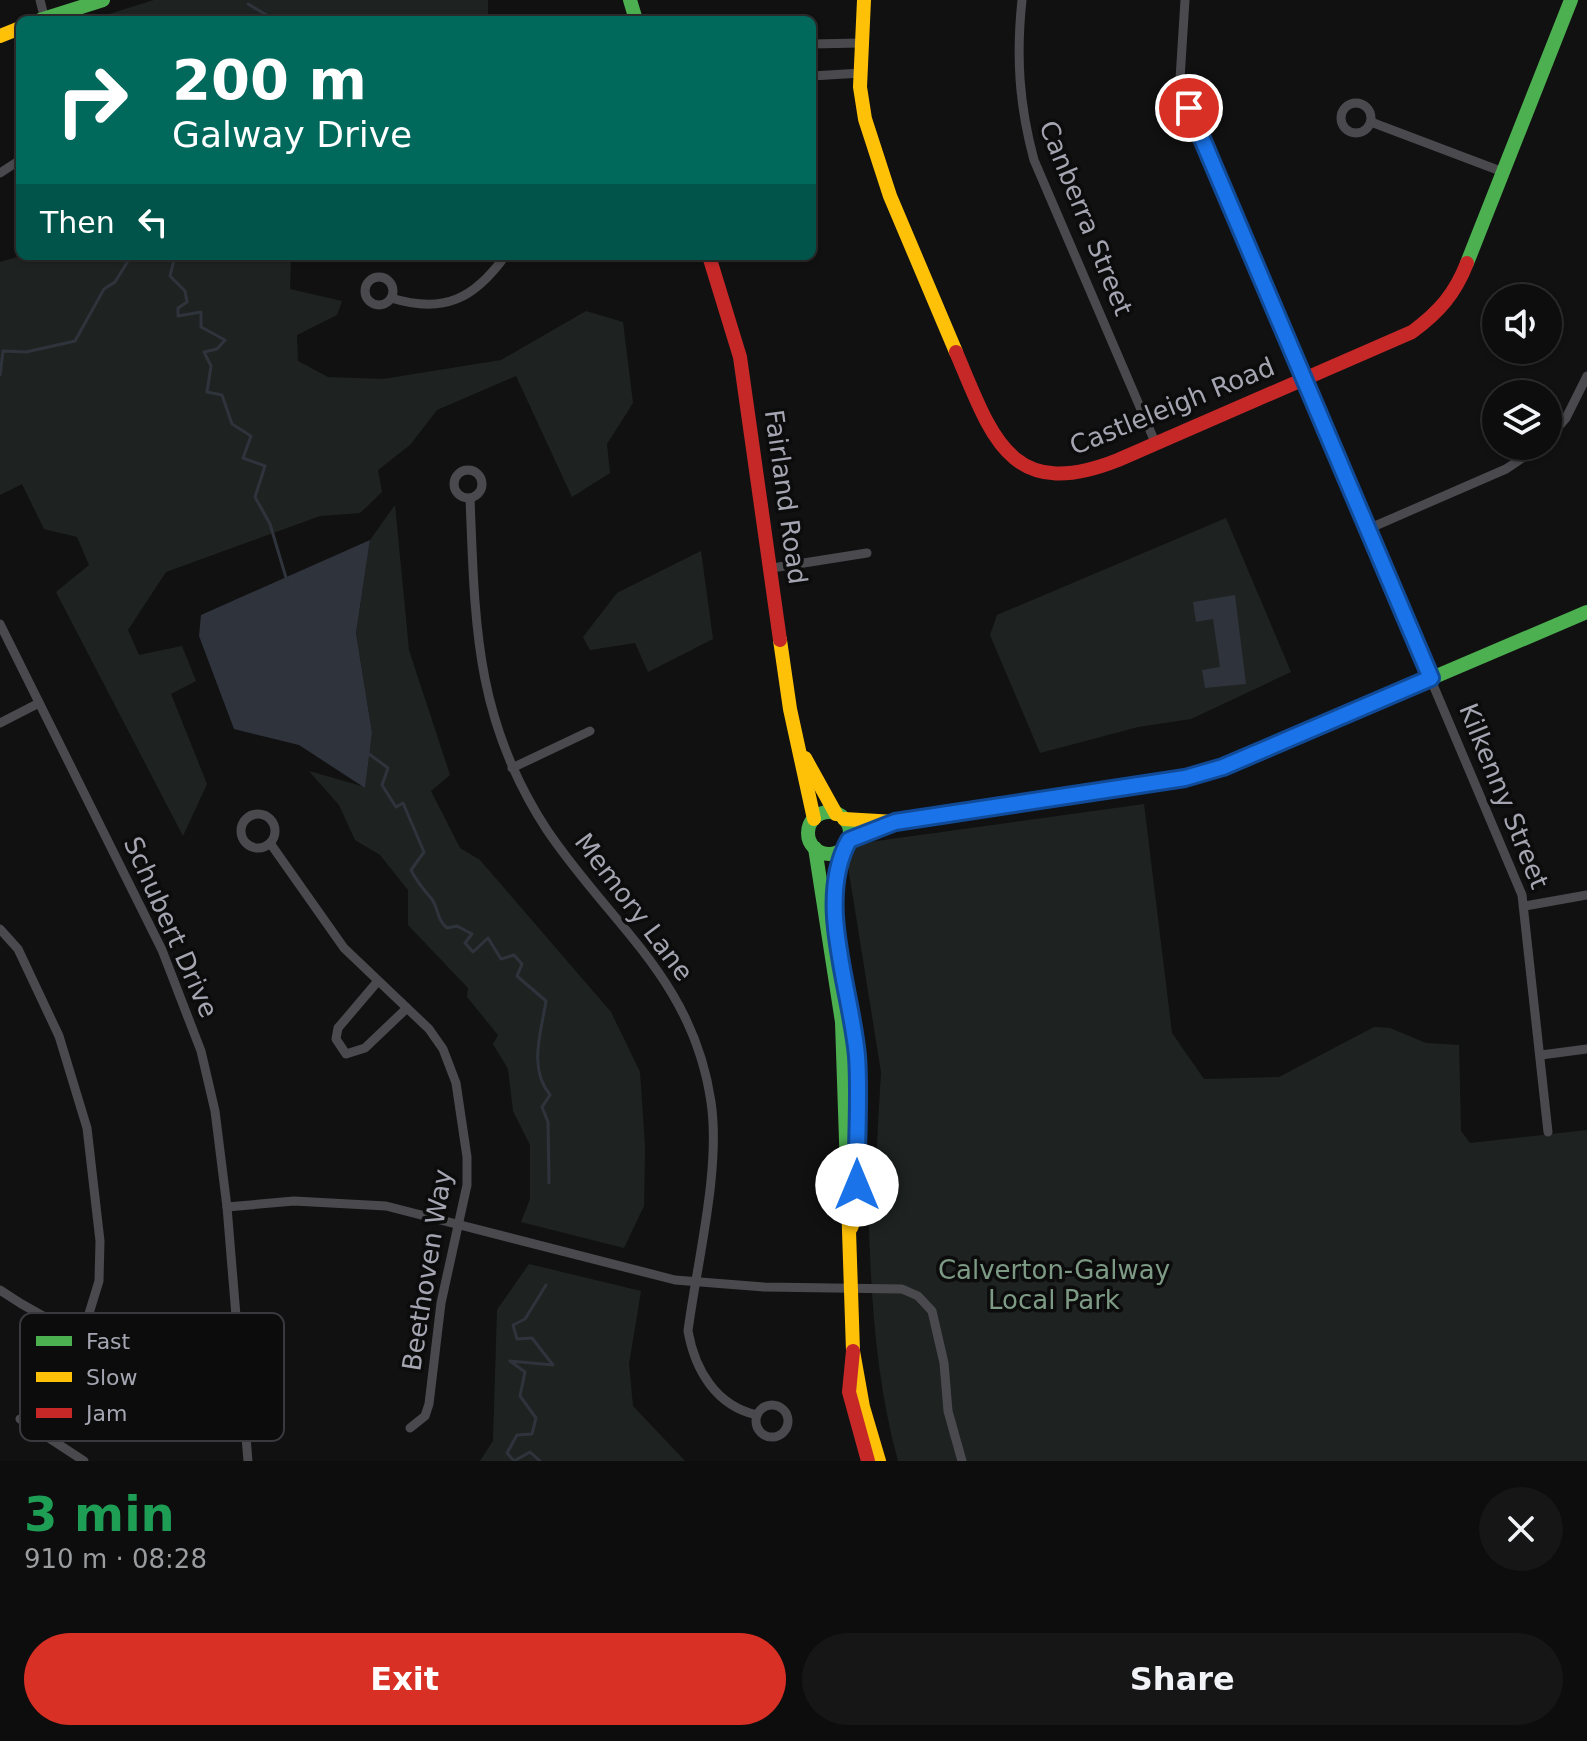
<!DOCTYPE html>
<meta charset="utf-8">
<style>
:root{--surface:#0d0d0e;--page:#161617;--text:#f1f3f6;--muted:#9a9c9e;--line:#2d2d2e;--accent:#d93025}
body{margin:0;font-family:"DejaVu Sans",sans-serif;background:var(--page);color:var(--text);height:100vh;display:flex;flex-direction:column;font-size:30px;white-space:nowrap}
*{box-sizing:border-box;margin:0}
p{font-size:26px;color:var(--muted)}
.icon{flex:none;width:44px;height:44px;fill:none;stroke:currentColor;stroke-width:2;stroke-linecap:round;stroke-linejoin:round}
.map{position:relative;height:1461px;overflow:hidden}
.drawer{display:flex;flex-direction:column;background:var(--surface);flex:1}
.drawer>*{flex:none}
.top-card{position:absolute;left:16px;top:16px;width:800px;height:244px;border-radius:12px;box-shadow:0 2px 6px #0004,0 0 0 2px var(--line);background:#00695c;color:#fff;overflow:hidden}
.fabs{position:absolute;left:1482px;top:284px;display:grid;gap:16px}
.fabs a{display:grid;place-items:center;width:80px;height:80px;border-radius:50%;background:var(--surface);box-shadow:0 2px 6px #0004,0 0 0 2px var(--line);font-size:40px}
.pin{position:absolute;display:grid;place-items:center;width:68px;height:68px;color:#fff;margin:-34px;border:4px solid #fff;border-radius:50%;box-shadow:0 2px 8px #0007}
.me{position:absolute;width:88px;margin:-44px;rotate:0deg;stroke-linejoin:round;filter:drop-shadow(0 0 6px #0008)}
.turn{display:flex;align-items:center;gap:28px;height:168px;padding:0 24px;font-size:36px}
.turn .icon{width:104px;height:104px;stroke-width:2.5}
.turn b{display:block;font-size:56px;line-height:68px}
.then{display:flex;align-items:center;height:76px;padding:0 24px;background:#0003;gap:16px;font-size:30px}
.round{display:grid;place-items:center;flex:none;width:84px;height:84px;border-radius:42px;background:var(--page)}
.head{display:flex;align-items:center;justify-content:space-between;height:136px;padding:0 24px}
h1{font-size:48px;font-weight:700;line-height:60px;color:#1e9e55}
.cta{display:flex;gap:16px;margin-top:auto;padding:16px 24px}
.cta a{flex:1;height:92px;border-radius:48px;background:var(--accent);color:#fff;font-size:32px;font-weight:700;line-height:92px;text-align:center}
.cta a+a{background:var(--page);color:var(--text)}
.map>svg:first-child{display:block}
.green{fill:#1e2321}
.water{fill:#2f333c}
.lines{fill:none;stroke-linecap:round;stroke-linejoin:round}
.stream{stroke:#2f333c;stroke-width:3}
.street{stroke:#4a4a4e;stroke-width:9}
.fast{stroke:#4caf50;stroke-width:14}
.slow{stroke:#ffc107;stroke-width:14}
.jam{stroke:#c62828;stroke-width:14}
.route-casing{stroke:#114b97;stroke-width:20}
.route{stroke:#1a73e8;stroke-width:14}
.labels{text-anchor:middle;stroke-width:7;stroke-linejoin:round;paint-order:stroke}
.street-label{font-size:26px;fill:#a4a5b1;stroke:#0c0c0d}
.park-label{font-size:26px;fill:#7d9a85;stroke:#0c0c0d}
.key{fill:#0c0c0d;stroke:#3a3a3e;stroke-width:2}
.key-label{font-size:22px;fill:#a4a5b1}
</style>
<div class="map">
<svg width="1587" height="1461" viewBox="0 0 1587 1461">
<rect width="100%" height="100%" fill="#111112"/>
<g class="green">
<polygon points="154,0 488,0 488,20 90,20"/>
<polygon points="21,256 291,256 290,289 342,301 337,315 297,335 298,361 328,377 383,379 501,360 586,311 623,322 633,403 607,444 610,473 572,497 516,376 437,410 410,445 378,470 382,492 360,513 320,516 166,572 128,630 139,655 182,646 196,681 171,694 207,784 183,836 56,592 89,565 77,537 44,529 22,484 0,495 0,262"/>
<polygon points="395,505 409,650 450,775 431,791 460,848 480,860 611,1012 640,1072 645,1147 644,1206 624,1248 521,1222 530,1199 530,1145 513,1111 508,1069 493,1044 498,1035 467,997 468,988 408,925 408,890 380,855 355,840 339,805 309,771 365,787 372,733 356,633 370,540"/>
<polygon points="1226,518 1291,672 1191,719 1138,727 1040,753 990,635 997,615"/>
<polygon points="701,551 713,639 648,672 635,643 590,650 583,637 617,593"/>
<path d="M 1144,804 L 1172,1033 L 1204,1079 L 1279,1077 L 1374,1027 L 1390,1028 L 1426,1043 L 1459,1045 L 1461,1131 L 1470,1143 L 1587,1130 L 1587,1461 L 898,1461 C 871,1362 870,1264 867,1162 L 875,1179 L 881,1072 L 847,860 L 855,844 Z"/>
<polygon points="529,1264 641,1291 629,1364 633,1406 685,1461 480,1461 493,1441 497,1310"/>
</g>
<g class="water">
<polygon points="370,540 356,633 372,733 365,788 299,745 234,729 199,636 201,615"/>
<polygon points="1235,595 1246,684 1205,688 1202,670 1220,667 1213,619 1196,622 1193,602"/>
</g>
<g class="lines">
<g class="stream">
<polyline points="248,4 275,20"/>
<polyline points="175,256 170,276 185,291 187,302 178,308 178,316 201,312 201,327 225,340 217,349 204,352 211,366 207,392 222,395 232,424 251,436 243,458 265,466 255,497 270,524 287,581"/>
<polyline points="0,375 3,351 26,352 75,341 104,289 115,282 131,256"/>
<path d="M 369,754 L 388,768 L 382,785 L 396,807 L 403,803 L 424,852 L 411,870 C 417,882 422,888 431,898 C 439,908 436,919 447,928 L 457,926 L 472,934 L 465,943 L 473,952 L 488,938 L 501,959 L 514,955 L 522,964 L 517,976 L 546,1001 C 541,1033 528,1068 550,1095 L 542,1107 L 548,1122 L 549,1183"/>
<polyline points="514,1461 507,1453 517,1435 532,1434 536,1418 520,1396 525,1372 510,1361 553,1365 532,1338 517,1339 513,1325 525,1319 546,1285"/>
<polyline points="514,1461 530,1452 540,1461"/>
</g>
<g class="street">
<polyline points="40,0 45,20"/>
<path d="M 1022,0 C 1016,56 1019,105 1034,160 L 1155,442"/>
<polyline points="1185,0 1180,79 1189,108 1522,895 1548,1132"/>
<polyline points="812,44 861,43"/>
<polyline points="812,76 861,73"/>
<circle cx="1356" cy="118" r="15"/>
<polyline points="1371,122 1503,172"/>
<polyline points="0,173 20,160"/>
<circle cx="379" cy="291" r="14"/>
<path d="M 391,298 C 444,314 474,299 505,256"/>
<polyline points="1548,439 1566,418 1587,376"/>
<circle cx="468" cy="484" r="14"/>
<path d="M 470,498 C 475,625 475,720 547,830 C 611,925 693,979 711,1102 C 721,1169 697,1262 688,1331 C 695,1370 716,1406 757,1415"/>
<polyline points="1368,529 1506,469 1540,446"/>
<polyline points="772,568 867,553"/>
<polyline points="0,624 162,950 201,1051 215,1111 227,1207 248,1461"/>
<polyline points="0,723 39,703"/>
<polyline points="512,768 590,731"/>
<circle cx="258" cy="831" r="17"/>
<polyline points="270,843 344,948 429,1029 443,1049 456,1083 467,1157 467,1185 441,1303 429,1404 425,1416 410,1428"/>
<polyline points="1525,906 1587,895"/>
<polyline points="0,929 18,949 59,1036 87,1128 100,1241 99,1281 83,1333"/>
<polyline points="378,981 338,1028 336,1039 346,1054 365,1048 407,1008"/>
<polyline points="1541,1055 1587,1049"/>
<polyline points="227,1207 294,1201 386,1206 675,1280 764,1287 902,1289 918,1296 932,1311 944,1363 948,1411 962,1461"/>
<path d="M 0,1290 C 50,1325 120,1354 182,1354 C 201,1354 220,1351 238,1350"/>
<circle cx="772" cy="1421" r="16"/>
<polyline points="20,1419 84,1461"/>
</g>
<g class="fast">
<polyline points="630,0 636,20"/>
<polyline points="40,20 103,0"/>
<polyline points="1467,263 1571,0"/>
<polyline points="1157,782 1223,767 1587,612"/>
<circle cx="829" cy="833" r="21"/>
<polyline points="815,848 842,1022 847,1170"/>
</g>
<g class="slow">
<polyline points="864,0 860,87 865,119 890,196 956,352"/>
<polyline points="0,36 20,28"/>
<polyline points="780,640 790,709 814,819"/>
<polyline points="805,758 836,814"/>
<polyline points="844,819 895,822 1157,782"/>
<path d="M 841,850 C 827,919 849,983 856,1052 C 862,1105 857,1160 857,1213 L 851,1228"/>
<polyline points="847,1170 853,1351 863,1407 879,1461"/>
</g>
<g class="jam">
<polyline points="709,256 740,357 780,640"/>
<path d="M 956,352 C 992,437 1010,503 1118,460 L 1412,332 C 1439,312 1455,294 1467,263"/>
<polyline points="849,840 891,824"/>
<polyline points="853,1351 849,1392 868,1461"/>
</g>
</g>
<g class="lines">
<defs>
<path id="route" d="M 857,1185 C 856,1142 860,1098 857,1056 C 851,988 815,901 849,840 L 895,822 L 1185,778 L 1223,767 L 1431,678 L 1189,108"/>
</defs>
<use href="#route" class="route-casing"/>
<use href="#route" class="route"/>
</g>
<g class="labels">
<g class="street-label">
<text transform="translate(1086 218) rotate(68)" y="9">Canberra Street</text>
<text transform="translate(1172 406) rotate(-22)" y="9">Castleleigh Road</text>
<text transform="translate(786 497) rotate(82)" y="9">Fairland Road</text>
<text transform="translate(1504 796) rotate(68)" y="9">Kilkenny Street</text>
<text transform="translate(634 907) rotate(53)" y="9">Memory Lane</text>
<text transform="translate(171 927) rotate(66)" y="9">Schubert Drive</text>
<text transform="translate(427 1270) rotate(-81)" y="9">Beethoven Way</text>
</g>
<g class="park-label">
<text x="1054" y="1279">Calverton-Galway<tspan x="1054" dy="30">Local Park</tspan></text>
</g>
</g>
<rect x="20" y="1313" width="264" height="128" rx="12" class="key"/>
<rect x="36" y="1336" width="36" height="10" fill="#4caf50"/>
<rect x="36" y="1372" width="36" height="10" fill="#ffc107"/>
<rect x="36" y="1408" width="36" height="10" fill="#c62828"/>
<g class="key-label">
<text x="86" y="1349">Fast</text>
<text x="86" y="1385">Slow</text>
<text x="86" y="1421">Jam</text>
</g>
</svg>
<div class="fabs">
<a><svg class="icon" aria-label="sound" viewBox="0 0 24 24"><path d="M4 9h4l5-4v14l-5-4H4zM17 9q2 3 0 6"/></svg></a>
<a><svg class="icon" aria-label="layers" viewBox="0 0 24 24"><path d="M12 4l9 5-9 5-9-5zM3 14l9 5 9-5"/></svg></a>
</div>
<div class="pin" style="left:1189px;top:108px;background:#d93025"><svg class="icon" aria-label="arrive" viewBox="0 0 24 24"><path d="M6 21V4h12l-3 4 3 4H6"/></svg></div>
<svg class="me" style="left:857px;top:1185px" viewBox="-20 -20 40 40"><circle r="19" fill="#fff"/><path d="M0-13L10 11 0 6-10 11z" fill="#1a73e8"/></svg>
<div class="top-card">
<div class="turn"><svg class="icon" aria-label="right" viewBox="0 0 24 24"><path d="M7 20v-9h11M14 6l5 5-5 5"/></svg><div><b>200 m</b>Galway Drive</div></div>
<div class="then">Then<svg class="icon" aria-label="left" viewBox="0 0 24 24"><path d="M17 20v-9H6M10 6l-5 5 5 5"/></svg></div>
</div>
</div>
<section class="drawer">
<div class="head"><div><h1>3 min</h1><p>910 m · 08:28</p></div><a class="round"><svg class="icon" aria-label="close" viewBox="0 0 24 24"><path d="M6 6l12 12M18 6L6 18"/></svg></a></div>
<div class="cta"><a>Exit</a><a>Share</a></div>
</section>
